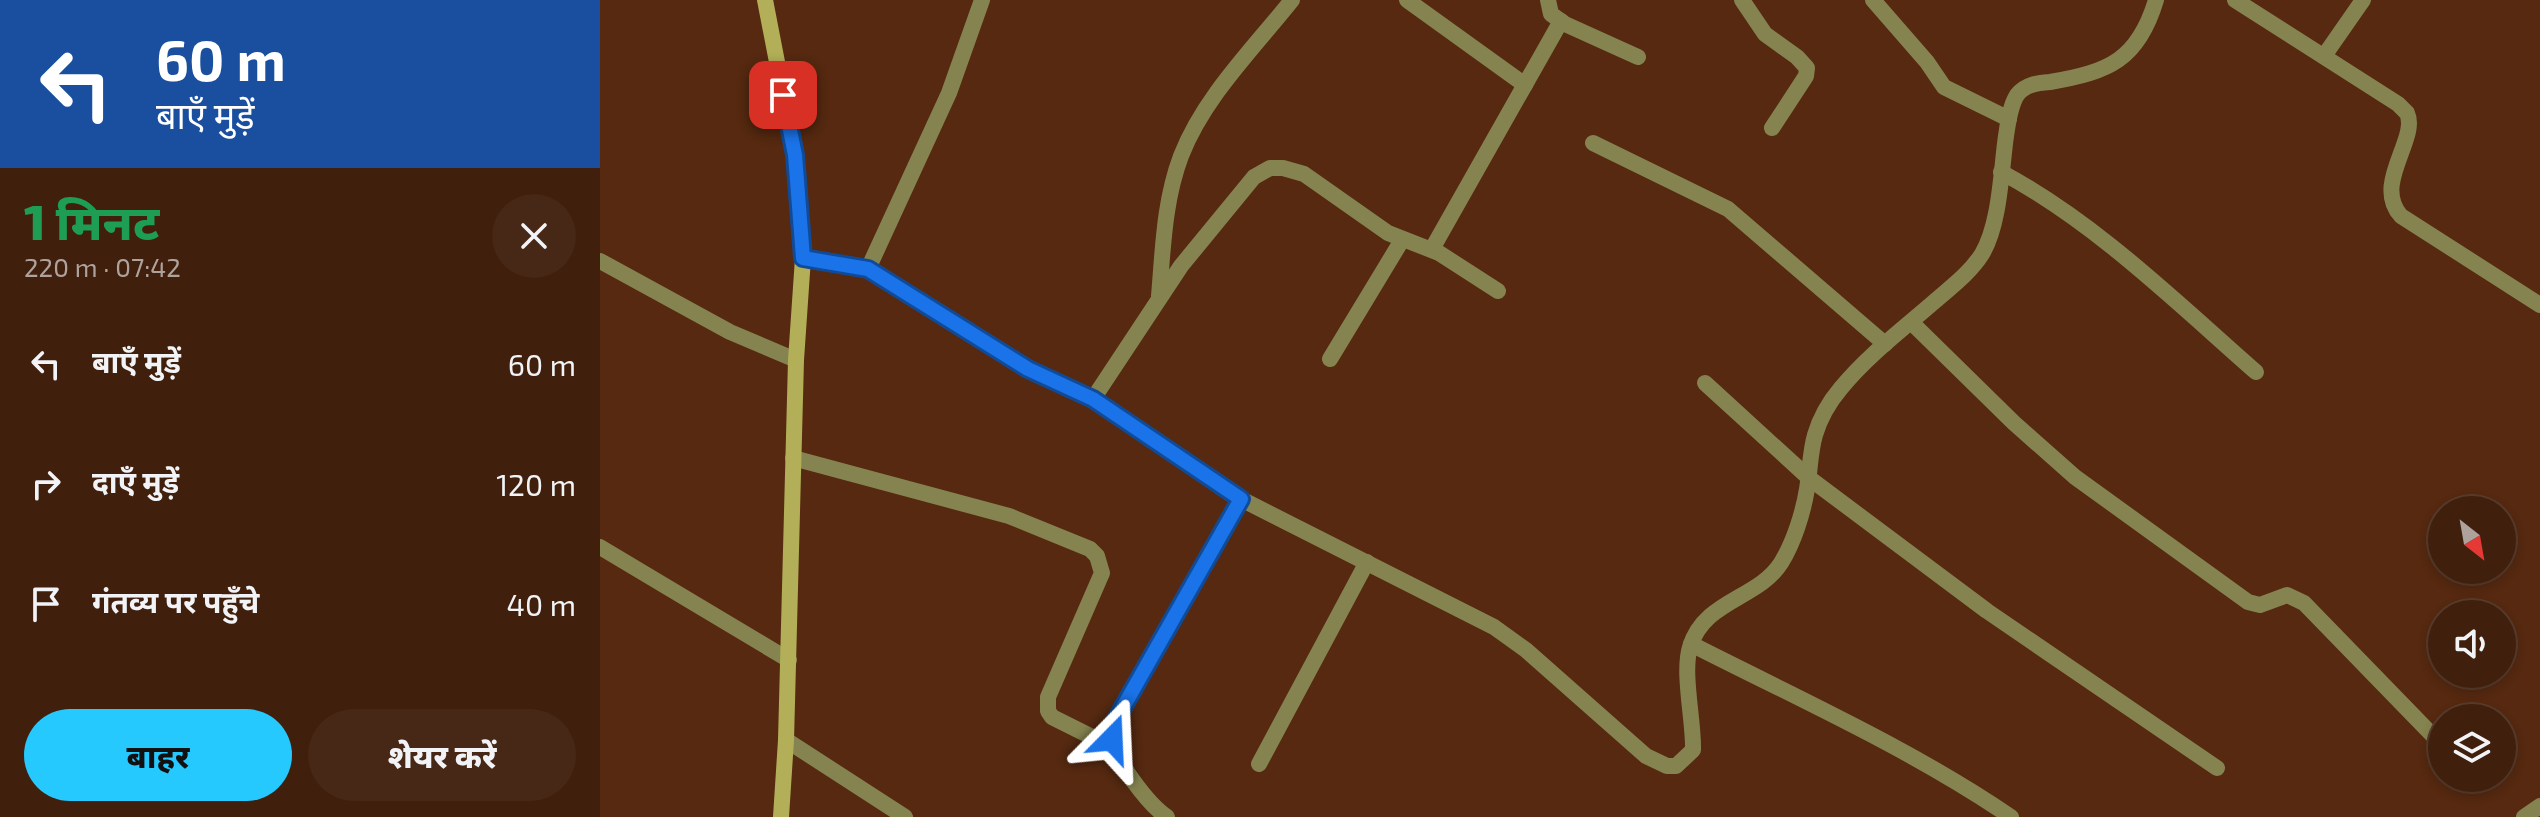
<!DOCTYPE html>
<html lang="hi">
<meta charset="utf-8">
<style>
:root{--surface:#401f0c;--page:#472715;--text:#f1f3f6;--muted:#aea29d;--line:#593d2d;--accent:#26c9fe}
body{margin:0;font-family:"Exo 2","Noto Sans Devanagari",sans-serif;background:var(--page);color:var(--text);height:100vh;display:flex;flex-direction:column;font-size:30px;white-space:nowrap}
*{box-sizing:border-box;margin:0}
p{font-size:26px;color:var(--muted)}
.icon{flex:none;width:44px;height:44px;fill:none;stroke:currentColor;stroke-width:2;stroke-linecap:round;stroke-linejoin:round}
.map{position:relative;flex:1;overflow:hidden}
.drawer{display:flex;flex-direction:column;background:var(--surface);width:600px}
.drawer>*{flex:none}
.banner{background:#1a4fa0;color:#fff;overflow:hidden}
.needle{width:52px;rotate:149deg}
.fabs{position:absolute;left:1828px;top:496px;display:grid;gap:16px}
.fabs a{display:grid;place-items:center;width:88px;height:88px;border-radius:50%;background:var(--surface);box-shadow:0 4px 12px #0003,0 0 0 2px var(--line);font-size:40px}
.pin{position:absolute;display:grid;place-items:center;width:68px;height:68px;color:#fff;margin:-34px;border-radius:16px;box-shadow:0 4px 12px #0006}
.me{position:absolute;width:88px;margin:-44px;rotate:21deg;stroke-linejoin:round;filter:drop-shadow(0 0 6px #0008)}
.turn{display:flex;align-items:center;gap:28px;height:168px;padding:0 24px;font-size:36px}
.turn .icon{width:104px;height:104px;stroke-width:2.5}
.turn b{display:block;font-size:56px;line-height:68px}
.round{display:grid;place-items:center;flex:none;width:84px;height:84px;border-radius:42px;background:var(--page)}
.headline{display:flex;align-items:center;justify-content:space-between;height:136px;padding:0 24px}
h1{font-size:48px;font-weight:800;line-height:60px;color:#1e9e55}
.cta{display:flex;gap:16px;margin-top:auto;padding:16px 24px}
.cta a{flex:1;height:92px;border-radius:48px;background:var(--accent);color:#111;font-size:32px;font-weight:800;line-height:92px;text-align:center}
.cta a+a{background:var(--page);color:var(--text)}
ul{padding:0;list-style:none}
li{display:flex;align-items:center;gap:24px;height:120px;padding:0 24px}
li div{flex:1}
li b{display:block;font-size:30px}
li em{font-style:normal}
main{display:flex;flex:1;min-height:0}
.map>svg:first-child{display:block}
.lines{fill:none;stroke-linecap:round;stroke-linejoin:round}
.street{stroke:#858450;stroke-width:16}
.secondary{stroke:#b2af58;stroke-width:16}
.route-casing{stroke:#114b97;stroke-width:20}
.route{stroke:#1a73e8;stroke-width:14}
</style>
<main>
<section class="drawer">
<div class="banner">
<div class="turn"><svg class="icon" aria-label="left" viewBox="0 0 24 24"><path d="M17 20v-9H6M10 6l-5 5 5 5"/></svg><div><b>60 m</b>बाएँ मुड़ें</div></div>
</div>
<div class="headline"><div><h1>1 मिनट</h1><p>220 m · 07:42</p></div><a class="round"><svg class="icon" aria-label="close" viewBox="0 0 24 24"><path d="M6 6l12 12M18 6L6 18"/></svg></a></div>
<ul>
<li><svg class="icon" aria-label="left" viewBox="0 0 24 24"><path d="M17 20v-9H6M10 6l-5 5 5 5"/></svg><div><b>बाएँ मुड़ें</b></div><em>60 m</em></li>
<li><svg class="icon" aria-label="right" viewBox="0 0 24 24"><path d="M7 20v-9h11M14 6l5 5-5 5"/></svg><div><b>दाएँ मुड़ें</b></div><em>120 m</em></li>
<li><svg class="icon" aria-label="arrive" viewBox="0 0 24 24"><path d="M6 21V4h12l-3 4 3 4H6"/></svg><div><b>गंतव्य पर पहुँचे</b></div><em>40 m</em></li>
</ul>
<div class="cta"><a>बाहर</a><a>शेयर करें</a></div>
</section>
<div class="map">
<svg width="1940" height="817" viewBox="0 0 1940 817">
<rect width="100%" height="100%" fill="#562910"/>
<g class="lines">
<g class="street">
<polyline points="807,0 925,85"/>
<polyline points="948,0 951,14 965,24 1038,57"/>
<polyline points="1142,0 1165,34 1197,57 1207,68 1206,76 1172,128"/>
<polyline points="1273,0 1327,62 1344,87 1409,119"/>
<path d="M 1635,0 L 1798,104 C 1799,105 1806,112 1807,113 C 1819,139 1772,184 1801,216 L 1940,305"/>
<polyline points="1724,56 1763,0"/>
<polyline points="993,143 1128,209 1285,344"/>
<path d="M 1401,172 C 1496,223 1575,301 1656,372"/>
<polyline points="832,249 961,21"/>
<polyline points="203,258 268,269 349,93 382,0"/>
<polyline points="0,261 130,332 196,360"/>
<path d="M 268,269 L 428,369 L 493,399 L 629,493 L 894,627 L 926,650 L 1046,756 L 1067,766 L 1076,766 L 1093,750 C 1094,722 1082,673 1090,647 C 1104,600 1158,599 1181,563 C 1194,542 1203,513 1207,489 C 1210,471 1210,452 1215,435 C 1220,418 1230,401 1241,388 C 1268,355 1303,329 1335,301 C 1351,287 1370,273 1382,254 C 1400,224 1401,171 1406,136 C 1408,123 1410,106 1417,95 C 1425,84 1438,83 1450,82 C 1509,72 1538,60 1556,0"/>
<path d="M 559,296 C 563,249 564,201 581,156 C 604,97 653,49 692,0"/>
<polyline points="1311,322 1414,423 1475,477 1648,602 1660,605 1687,595 1704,603 1842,745"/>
<polyline points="730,359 802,240"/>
<polyline points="1105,383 1209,478 1387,611 1617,768"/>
<polyline points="493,399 581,266 654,177 670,168 683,168 704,174 788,233 839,253 898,291"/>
<polyline points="193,458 409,516 490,549 497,556 502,573 448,697 448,711 452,717 516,749"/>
<polyline points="0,547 189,660"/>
<path d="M 1091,644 C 1199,699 1311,749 1411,817"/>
<polyline points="186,740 305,817"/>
<polyline points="659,764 767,562"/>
<path d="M 567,817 C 549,805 514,760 512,738 C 511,734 512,729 513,725 L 641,499"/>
<polyline points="1924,817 1940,806"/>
</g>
<polyline class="secondary" points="165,0 195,155 203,258 196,360 186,740 181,817"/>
</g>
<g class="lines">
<defs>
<polyline id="route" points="183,95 195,155 203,258 268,269 428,369 493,399 641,499 513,725 512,739"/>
</defs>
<use href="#route" class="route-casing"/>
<use href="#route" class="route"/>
</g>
</svg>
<div class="fabs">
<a><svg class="needle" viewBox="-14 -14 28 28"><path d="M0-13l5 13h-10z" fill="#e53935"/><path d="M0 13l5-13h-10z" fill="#aea29d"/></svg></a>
<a><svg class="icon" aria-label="sound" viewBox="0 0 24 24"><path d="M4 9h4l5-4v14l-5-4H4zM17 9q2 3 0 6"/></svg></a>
<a><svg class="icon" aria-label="layers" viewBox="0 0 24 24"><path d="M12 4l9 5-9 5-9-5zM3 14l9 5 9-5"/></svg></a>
</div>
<div class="pin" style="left:183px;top:95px;background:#d93025"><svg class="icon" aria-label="arrive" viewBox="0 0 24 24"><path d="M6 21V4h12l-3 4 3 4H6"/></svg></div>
<svg class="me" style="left:512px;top:739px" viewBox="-20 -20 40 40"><path d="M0-17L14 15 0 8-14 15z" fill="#1a73e8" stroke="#fff" stroke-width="4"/></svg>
</div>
</main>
